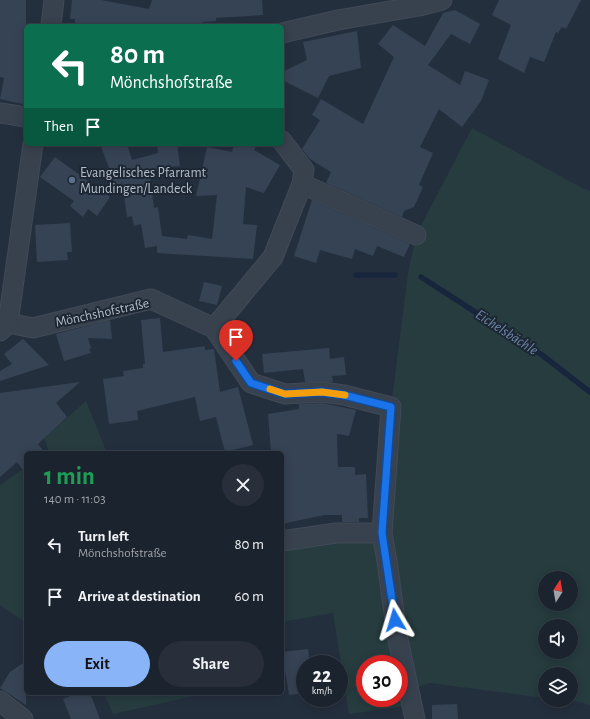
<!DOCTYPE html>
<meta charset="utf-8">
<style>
:root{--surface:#1b232e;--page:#282f3a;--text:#f1f3f6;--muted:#a0a4aa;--line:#39404a;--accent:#8ab4f8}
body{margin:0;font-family:"Alegreya Sans",sans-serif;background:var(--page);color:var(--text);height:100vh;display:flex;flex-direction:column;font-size:15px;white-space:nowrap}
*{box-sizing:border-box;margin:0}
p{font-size:13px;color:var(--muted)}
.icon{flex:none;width:22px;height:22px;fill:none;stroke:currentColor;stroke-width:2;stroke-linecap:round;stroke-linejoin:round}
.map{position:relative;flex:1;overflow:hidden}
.drawer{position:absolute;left:24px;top:451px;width:260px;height:244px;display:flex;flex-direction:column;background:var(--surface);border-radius:6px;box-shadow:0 2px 10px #0003,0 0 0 1px var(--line)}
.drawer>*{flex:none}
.top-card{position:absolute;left:24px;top:24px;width:260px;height:122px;border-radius:6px;box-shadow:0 2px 10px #0003,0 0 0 1px var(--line);background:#0b6e4f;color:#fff;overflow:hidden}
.needle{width:26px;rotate:11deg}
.fabs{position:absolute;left:538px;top:571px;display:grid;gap:8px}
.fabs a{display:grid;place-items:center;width:40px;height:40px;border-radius:50%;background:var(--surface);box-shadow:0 2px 10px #0003,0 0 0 1px var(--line);font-size:20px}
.speed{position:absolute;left:296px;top:655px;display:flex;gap:8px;font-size:20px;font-weight:700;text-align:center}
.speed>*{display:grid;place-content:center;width:52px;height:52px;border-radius:50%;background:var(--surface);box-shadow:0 2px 10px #0003,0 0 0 1px var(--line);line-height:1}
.speed small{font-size:10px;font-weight:400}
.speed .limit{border:6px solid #d22;background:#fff;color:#111}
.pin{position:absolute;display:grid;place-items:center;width:34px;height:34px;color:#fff;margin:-41px -17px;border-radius:50% 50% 50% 0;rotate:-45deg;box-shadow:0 0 4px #0007}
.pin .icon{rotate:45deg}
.me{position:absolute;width:44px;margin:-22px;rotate:353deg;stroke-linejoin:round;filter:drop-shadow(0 0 3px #0008)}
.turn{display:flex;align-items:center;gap:14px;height:84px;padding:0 20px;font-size:18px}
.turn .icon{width:52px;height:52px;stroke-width:2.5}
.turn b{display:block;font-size:28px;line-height:34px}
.then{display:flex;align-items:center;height:38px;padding:0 20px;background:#0003;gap:8px;font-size:15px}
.round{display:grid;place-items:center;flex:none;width:42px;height:42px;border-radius:21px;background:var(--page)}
.headline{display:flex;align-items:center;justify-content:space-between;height:68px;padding:0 20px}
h1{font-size:24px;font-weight:700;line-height:30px;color:#1e9e55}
.cta{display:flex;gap:8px;margin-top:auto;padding:8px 20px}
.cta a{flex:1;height:46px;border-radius:24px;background:var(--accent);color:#111;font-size:16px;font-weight:700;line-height:46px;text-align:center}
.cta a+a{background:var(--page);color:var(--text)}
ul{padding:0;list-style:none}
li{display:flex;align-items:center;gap:12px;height:52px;padding:0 20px}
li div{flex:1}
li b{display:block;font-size:15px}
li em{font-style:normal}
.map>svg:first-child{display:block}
.green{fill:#263c3f;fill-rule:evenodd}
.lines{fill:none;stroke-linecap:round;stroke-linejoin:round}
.stream{stroke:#17263c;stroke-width:5.5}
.building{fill:#364354}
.minor-casing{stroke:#414a57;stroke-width:21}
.minor{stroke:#38414e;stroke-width:19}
.route-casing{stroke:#114b97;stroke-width:10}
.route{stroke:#1a73e8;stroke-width:7}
.slow{stroke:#f59e0b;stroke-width:7}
.service-dot{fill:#5c6f8a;stroke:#1d2633;stroke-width:1.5}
.labels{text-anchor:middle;stroke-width:4;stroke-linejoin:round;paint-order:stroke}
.poi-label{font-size:14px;fill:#b4bcc9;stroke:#1d2633;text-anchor:start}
.street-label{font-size:14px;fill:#b4bcc9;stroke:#1d2633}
.water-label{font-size:15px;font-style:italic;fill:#6d86a8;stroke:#1d2633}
</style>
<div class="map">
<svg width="590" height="719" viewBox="0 0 590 719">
<rect width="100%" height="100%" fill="#242f3e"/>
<g class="green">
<path d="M 472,128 L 584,189 L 590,191 L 590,706 L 584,703 L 564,700 L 571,700 L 571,674 L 545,674 L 545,698 L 430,683 L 404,691 L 406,706 L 349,714 L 333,613 L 282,622 L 282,545 L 383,538 L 391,407 L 408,273 L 416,235 ZM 545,578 L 571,578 L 571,604 L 545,604 ZM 545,626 L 571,626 L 571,652 L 545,652 ZM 365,664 L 399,664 L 399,698 L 365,698 Z"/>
<polygon points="86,401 107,453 48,453 49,452 44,438"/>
<polygon points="26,467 26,623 0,605 0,485"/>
<polygon points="104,693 207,693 113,714"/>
</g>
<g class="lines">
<g class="stream">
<polyline points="356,275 395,275"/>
<polyline points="421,277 542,355 590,392"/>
</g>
</g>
<g class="building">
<polygon points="0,0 26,0 26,88 23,104 0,99 4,78 0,77"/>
<polygon points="72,0 101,0 149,9 152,0 262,0 263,15 216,18 216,21 202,22 203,26 75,26 75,19 70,19"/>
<polygon points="499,0 581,0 566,29 562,27 558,33 556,32 544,62 530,57 524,73 498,59 511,25 492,15"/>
<polygon points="455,10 480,24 470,44 451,34 428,65 460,85 465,71 489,80 481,101 462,127 439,109 420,147 433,153 419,185 423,187 414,207 404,211 402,217 326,183 331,172 310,159 302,149 320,120 312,115 321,99 363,124 394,57 378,44 393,25 425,46 443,13"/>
<polygon points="357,31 361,68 329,76 318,98 282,80 282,72 307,60 303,42"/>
<polygon points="100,144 127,144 132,160 158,153 157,144 177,144 180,166 149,170 154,208 158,207 162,236 187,239 188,235 212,239 217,195 196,196 207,147 232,152 234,144 258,144 254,150 280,165 264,193 246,187 243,224 257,225 253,259 157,253 157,246 145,248 141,224 134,226 132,216 127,217 122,182 117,189"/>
<polygon points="55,157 110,197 97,216 88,209 83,217 70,206 74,201 40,177"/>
<polygon points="312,200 410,244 404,257 377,246 373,256 355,249 352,259 320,250 316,263 294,256"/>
<polygon points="70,223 72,252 67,252 68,260 37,262 35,225"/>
<polygon points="204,282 222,286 217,305 199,301"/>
<polygon points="160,318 163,352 205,346 205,350 214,349 220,392 238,387 253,445 225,452 216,417 200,421 195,397 137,411 138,420 109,424 103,379 124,376 123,371 143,368 143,364 145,364 141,320"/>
<polygon points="110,320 112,339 88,338 91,348 89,349 91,353 64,361 56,334"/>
<polygon points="23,339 49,365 0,381 0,371 12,364 4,354"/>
<polygon points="329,348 330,359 344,357 346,375 332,376 333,382 305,382 303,369 264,373 262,354"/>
<polygon points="80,382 56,403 67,417 38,444 45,453 26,453 26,474 17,462 0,477 0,393"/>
<polygon points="322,403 356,410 349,436 337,434 338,467 355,467 355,475 366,474 368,518 359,518 359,522 342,522 342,515 324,515 282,524 282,453 271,453 268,414 299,409 299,404"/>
<polygon points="308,649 310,664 305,664 305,693 289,695 284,664 282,664 282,652"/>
<polygon points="26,661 26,705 0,688 10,672"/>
<polygon points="78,693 90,693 100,719 71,719 63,699"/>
<polygon points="457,704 458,719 432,719 432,705"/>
</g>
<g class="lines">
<defs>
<g id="minor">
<polyline points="51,26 54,0"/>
<polyline points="282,33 338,20 419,6 442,0"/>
<polyline points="0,113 26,117"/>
<polyline points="302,184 416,235"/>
<polyline points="8,323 33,328 151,299 214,328 251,383 285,394 322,392 344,395 391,407 382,533 387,561 397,635 415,719"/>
<polyline points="214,328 273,257 302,184 304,170 282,141"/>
<polyline points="0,331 8,323 33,144"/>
<polyline points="282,541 336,533 382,533"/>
<polyline points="0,701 23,719"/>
</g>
</defs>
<use href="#minor" class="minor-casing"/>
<use href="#minor" class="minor"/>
</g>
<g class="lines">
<defs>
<polyline id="route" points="236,361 251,383 285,394 322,392 344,395 391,407 382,533 395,620"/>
</defs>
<use href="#route" class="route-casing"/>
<use href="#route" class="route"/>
<polyline class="slow" points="270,389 285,394 322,392 345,395"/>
</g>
<circle class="service-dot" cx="72" cy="180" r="4"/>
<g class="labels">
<g class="poi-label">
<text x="80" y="177">Evangelisches Pfarramt<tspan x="80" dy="16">Mundingen/Landeck</tspan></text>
</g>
<g class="street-label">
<text transform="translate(102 312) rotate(-12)" y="5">Mönchshofstraße</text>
</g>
<g class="water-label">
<text transform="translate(507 332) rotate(33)" y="5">Eichelsbächle</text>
</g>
</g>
</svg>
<div class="fabs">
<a><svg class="needle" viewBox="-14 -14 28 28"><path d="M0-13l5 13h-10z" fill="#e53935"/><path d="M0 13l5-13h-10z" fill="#a0a4aa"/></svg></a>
<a><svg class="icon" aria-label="sound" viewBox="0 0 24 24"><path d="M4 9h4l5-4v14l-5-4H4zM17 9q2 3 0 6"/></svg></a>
<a><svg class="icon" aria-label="layers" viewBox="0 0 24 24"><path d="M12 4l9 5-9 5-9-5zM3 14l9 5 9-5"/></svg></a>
</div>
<div class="speed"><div>22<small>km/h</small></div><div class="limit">30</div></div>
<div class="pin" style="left:236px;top:361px;background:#d93025"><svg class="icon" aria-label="arrive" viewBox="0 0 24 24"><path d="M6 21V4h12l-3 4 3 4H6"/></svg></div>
<svg class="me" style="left:395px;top:620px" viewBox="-20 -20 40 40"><path d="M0-17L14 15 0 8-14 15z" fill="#1a73e8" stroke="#fff" stroke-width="4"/></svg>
<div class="top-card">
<div class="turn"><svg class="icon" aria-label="left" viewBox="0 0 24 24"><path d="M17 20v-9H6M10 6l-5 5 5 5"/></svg><div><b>80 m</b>Mönchshofstraße</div></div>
<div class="then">Then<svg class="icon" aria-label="arrive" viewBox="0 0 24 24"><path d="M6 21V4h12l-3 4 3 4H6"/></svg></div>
</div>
<section class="drawer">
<div class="headline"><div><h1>1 min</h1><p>140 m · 11:03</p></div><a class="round"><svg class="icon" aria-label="close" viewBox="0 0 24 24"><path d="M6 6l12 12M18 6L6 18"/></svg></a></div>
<ul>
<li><svg class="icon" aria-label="left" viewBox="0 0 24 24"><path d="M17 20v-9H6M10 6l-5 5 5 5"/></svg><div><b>Turn left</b><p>Mönchshofstraße</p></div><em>80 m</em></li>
<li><svg class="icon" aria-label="arrive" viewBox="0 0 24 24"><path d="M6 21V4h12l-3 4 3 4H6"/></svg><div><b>Arrive at destination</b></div><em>60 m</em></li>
</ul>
<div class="cta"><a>Exit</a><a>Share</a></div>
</section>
</div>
